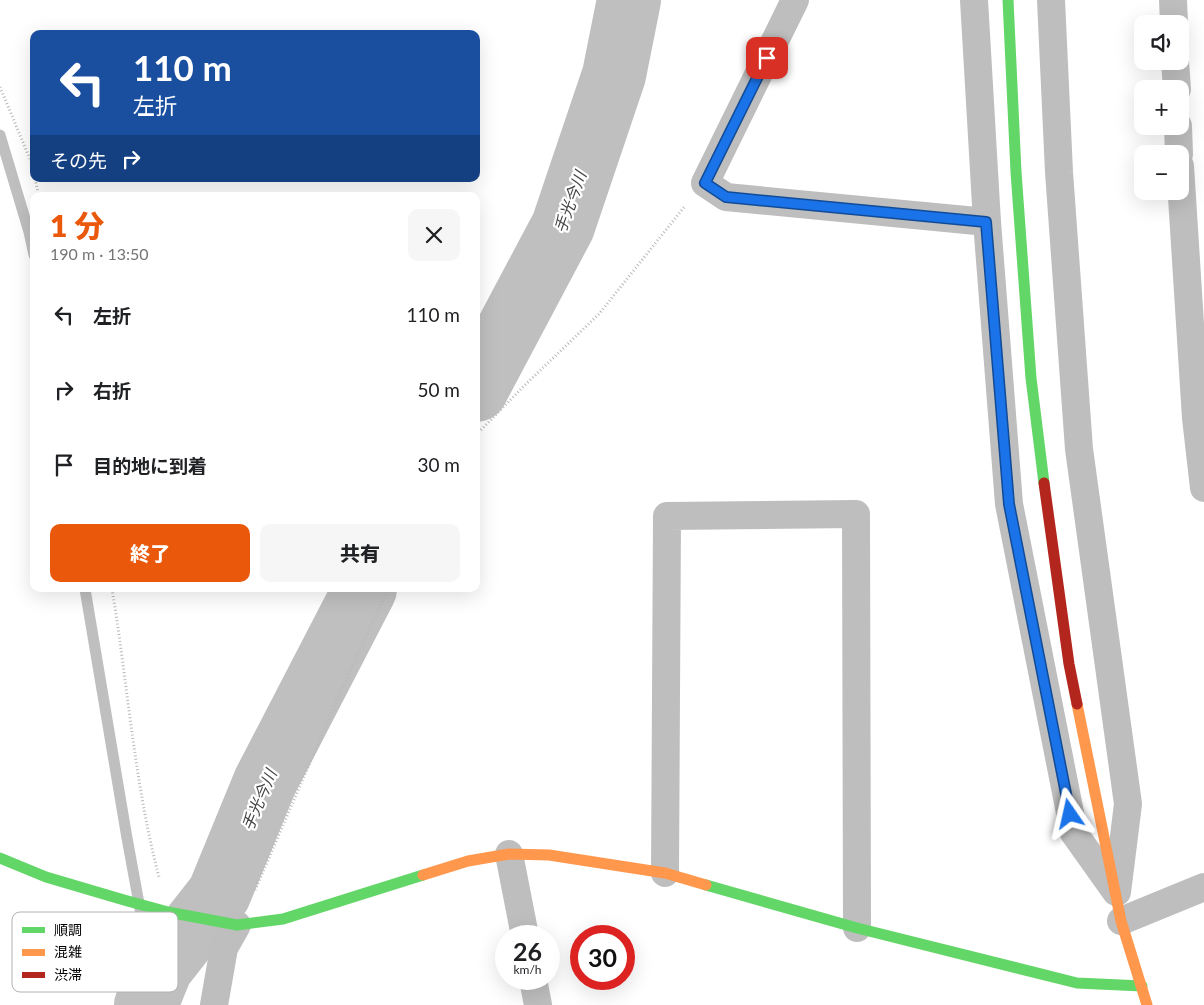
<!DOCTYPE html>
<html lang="ja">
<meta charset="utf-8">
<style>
:root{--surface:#fff;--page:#f6f6f6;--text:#202124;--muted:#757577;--accent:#ea580c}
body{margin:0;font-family:Lato,"Noto Sans JP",sans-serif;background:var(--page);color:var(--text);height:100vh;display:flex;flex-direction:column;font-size:19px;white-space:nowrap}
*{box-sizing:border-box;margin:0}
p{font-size:16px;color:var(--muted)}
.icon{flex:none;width:28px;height:28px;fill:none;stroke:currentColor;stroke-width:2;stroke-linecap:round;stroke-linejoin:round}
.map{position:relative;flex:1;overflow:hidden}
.drawer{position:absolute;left:30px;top:192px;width:450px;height:400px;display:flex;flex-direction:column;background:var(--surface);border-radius:10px;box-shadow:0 5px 20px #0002}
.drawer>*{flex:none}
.guide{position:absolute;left:30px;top:30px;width:450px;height:152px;border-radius:10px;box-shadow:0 5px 20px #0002;background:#1a4fa0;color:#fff;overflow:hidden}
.tools{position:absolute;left:1134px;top:15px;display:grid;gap:10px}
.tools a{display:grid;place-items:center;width:55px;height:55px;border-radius:10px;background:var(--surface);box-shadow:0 5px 20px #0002;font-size:25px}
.speed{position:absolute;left:495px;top:925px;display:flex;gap:10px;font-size:25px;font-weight:700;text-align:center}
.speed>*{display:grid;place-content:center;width:65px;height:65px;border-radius:50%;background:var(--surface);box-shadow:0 5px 20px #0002;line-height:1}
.speed small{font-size:12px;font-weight:400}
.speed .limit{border:8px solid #d22;background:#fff;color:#111}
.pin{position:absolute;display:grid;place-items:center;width:42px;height:42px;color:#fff;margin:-21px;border-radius:10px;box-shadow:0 2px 8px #0006}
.me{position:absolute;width:55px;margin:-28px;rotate:349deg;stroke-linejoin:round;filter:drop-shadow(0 0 4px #0008)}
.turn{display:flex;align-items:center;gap:18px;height:105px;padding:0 20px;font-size:22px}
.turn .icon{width:65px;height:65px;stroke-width:2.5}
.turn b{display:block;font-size:35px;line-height:42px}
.then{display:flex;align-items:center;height:48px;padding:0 20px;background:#0003;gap:10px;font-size:19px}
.round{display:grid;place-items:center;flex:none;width:52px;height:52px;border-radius:10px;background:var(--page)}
.summary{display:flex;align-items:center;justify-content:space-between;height:85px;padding:0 20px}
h1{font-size:30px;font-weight:800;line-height:38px;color:var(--accent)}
.cta{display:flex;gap:10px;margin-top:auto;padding:10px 20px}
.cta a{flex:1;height:58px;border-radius:10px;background:var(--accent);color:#fff;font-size:20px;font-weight:800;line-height:58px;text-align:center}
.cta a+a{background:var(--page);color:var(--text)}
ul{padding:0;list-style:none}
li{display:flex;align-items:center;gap:15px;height:75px;padding:0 20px}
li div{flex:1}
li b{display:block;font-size:19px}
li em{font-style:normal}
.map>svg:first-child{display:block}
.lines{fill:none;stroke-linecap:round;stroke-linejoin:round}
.stream{stroke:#bfbfbf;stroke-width:11}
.river{stroke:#bfbfbf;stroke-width:64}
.path{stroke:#b9b9b9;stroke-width:3;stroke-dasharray:1 2.5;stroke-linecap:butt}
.street{stroke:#bebebe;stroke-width:28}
.fast{stroke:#63d668;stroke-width:11}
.slow{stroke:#ff974d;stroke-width:11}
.jam{stroke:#b3261e;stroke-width:11}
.route-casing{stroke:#114b97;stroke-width:12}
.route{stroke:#1a73e8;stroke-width:9}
.labels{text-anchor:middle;stroke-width:4.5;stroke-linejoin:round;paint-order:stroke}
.water-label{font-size:16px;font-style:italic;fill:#444;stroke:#fff}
.key{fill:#fff;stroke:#b2b2b2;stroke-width:1}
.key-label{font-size:14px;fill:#000}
</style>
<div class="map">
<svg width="1204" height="1005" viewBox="0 0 1204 1005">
<rect width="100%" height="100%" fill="#fff"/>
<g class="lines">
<g class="stream">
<polyline points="0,135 29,232 34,255"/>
<polyline points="85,589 127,838 145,936 161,968"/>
</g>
<g class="river">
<polyline points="476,390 563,226 614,75 629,0"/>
<polyline points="146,1005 161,968 219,894 265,782 365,589"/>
</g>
<g class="path">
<polyline points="0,87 32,164 34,173"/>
<polyline points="35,179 39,196"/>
<polyline points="476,435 526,384 599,314 685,206"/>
<path d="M 112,589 C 128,685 134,782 159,877"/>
<polyline points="255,890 340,693 388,589"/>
</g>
<g class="street">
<polyline points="795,0 705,183 726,197 987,222"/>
<polyline points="974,0 987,222 1009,504 1074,833 1116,892"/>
<polyline points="1051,0 1059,172 1079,449 1128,804 1117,892"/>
<polyline points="1173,0 1174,24"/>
<polyline points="1175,61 1177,89"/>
<polyline points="1178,126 1179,154"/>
<polyline points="1180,166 1196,418 1204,488"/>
<polyline points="509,854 525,936"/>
<polyline points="665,873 667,516 856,514 857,928"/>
<polyline points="1121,921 1204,887"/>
<polyline points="533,979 538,1005"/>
<polyline points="214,1005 224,948 237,925"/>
</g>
<g class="fast">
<polyline points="1008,0 1016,172 1031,378 1044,483"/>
<polyline points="0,858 46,877 124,900 168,912 237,925 283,919 423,875"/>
<polyline points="706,885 857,928 1077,983 1142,986"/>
</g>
<g class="slow">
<polyline points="1077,704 1121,921 1147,1005"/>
<polyline points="423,875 468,861 509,854 549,855 665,873 706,885"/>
</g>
<polyline class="jam" points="1044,483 1069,664 1077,704"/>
</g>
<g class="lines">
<defs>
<polyline id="route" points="767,58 705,183 726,197 986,222 1009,504 1070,814"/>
</defs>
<use href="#route" class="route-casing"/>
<use href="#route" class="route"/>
</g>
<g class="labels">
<g class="water-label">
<text transform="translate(570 202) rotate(-70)" y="6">手光今川</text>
<text transform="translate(259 800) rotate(-67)" y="6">手光今川</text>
</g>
</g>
<rect x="12" y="912" width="166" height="80" rx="8" class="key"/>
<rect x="22" y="927" width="23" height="6" fill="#63d668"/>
<rect x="22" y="949" width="23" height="7" fill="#ff974d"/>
<rect x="22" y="972" width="23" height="6" fill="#b3261e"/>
<g class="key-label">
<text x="54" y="935">順調</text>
<text x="54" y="957">混雑</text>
<text x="54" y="980">渋滞</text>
</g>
</svg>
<div class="tools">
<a><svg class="icon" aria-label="sound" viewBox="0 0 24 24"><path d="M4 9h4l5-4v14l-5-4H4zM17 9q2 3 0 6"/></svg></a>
<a>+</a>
<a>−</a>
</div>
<div class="speed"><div>26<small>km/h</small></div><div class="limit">30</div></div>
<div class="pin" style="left:767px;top:58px;background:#d93025"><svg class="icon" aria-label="arrive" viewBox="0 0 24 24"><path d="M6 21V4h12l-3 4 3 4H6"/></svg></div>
<svg class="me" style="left:1070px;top:814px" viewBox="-20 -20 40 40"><path d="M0-17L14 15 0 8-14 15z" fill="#1a73e8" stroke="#fff" stroke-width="4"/></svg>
<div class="guide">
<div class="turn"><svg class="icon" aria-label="left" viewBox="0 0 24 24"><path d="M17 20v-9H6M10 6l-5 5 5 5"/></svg><div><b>110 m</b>左折</div></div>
<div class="then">その先<svg class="icon" aria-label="right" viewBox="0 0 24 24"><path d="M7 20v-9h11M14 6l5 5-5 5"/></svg></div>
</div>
<section class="drawer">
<div class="summary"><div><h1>1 分</h1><p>190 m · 13:50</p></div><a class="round"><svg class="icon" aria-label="close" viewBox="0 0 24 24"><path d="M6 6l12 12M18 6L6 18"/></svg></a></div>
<ul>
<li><svg class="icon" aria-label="left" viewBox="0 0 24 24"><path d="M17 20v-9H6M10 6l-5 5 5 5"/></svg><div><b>左折</b></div><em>110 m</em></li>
<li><svg class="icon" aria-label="right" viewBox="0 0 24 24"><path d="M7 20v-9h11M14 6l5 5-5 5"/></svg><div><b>右折</b></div><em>50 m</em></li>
<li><svg class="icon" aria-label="arrive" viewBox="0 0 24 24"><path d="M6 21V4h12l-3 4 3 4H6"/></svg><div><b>目的地に到着</b></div><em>30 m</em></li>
</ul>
<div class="cta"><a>終了</a><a>共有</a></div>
</section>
</div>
